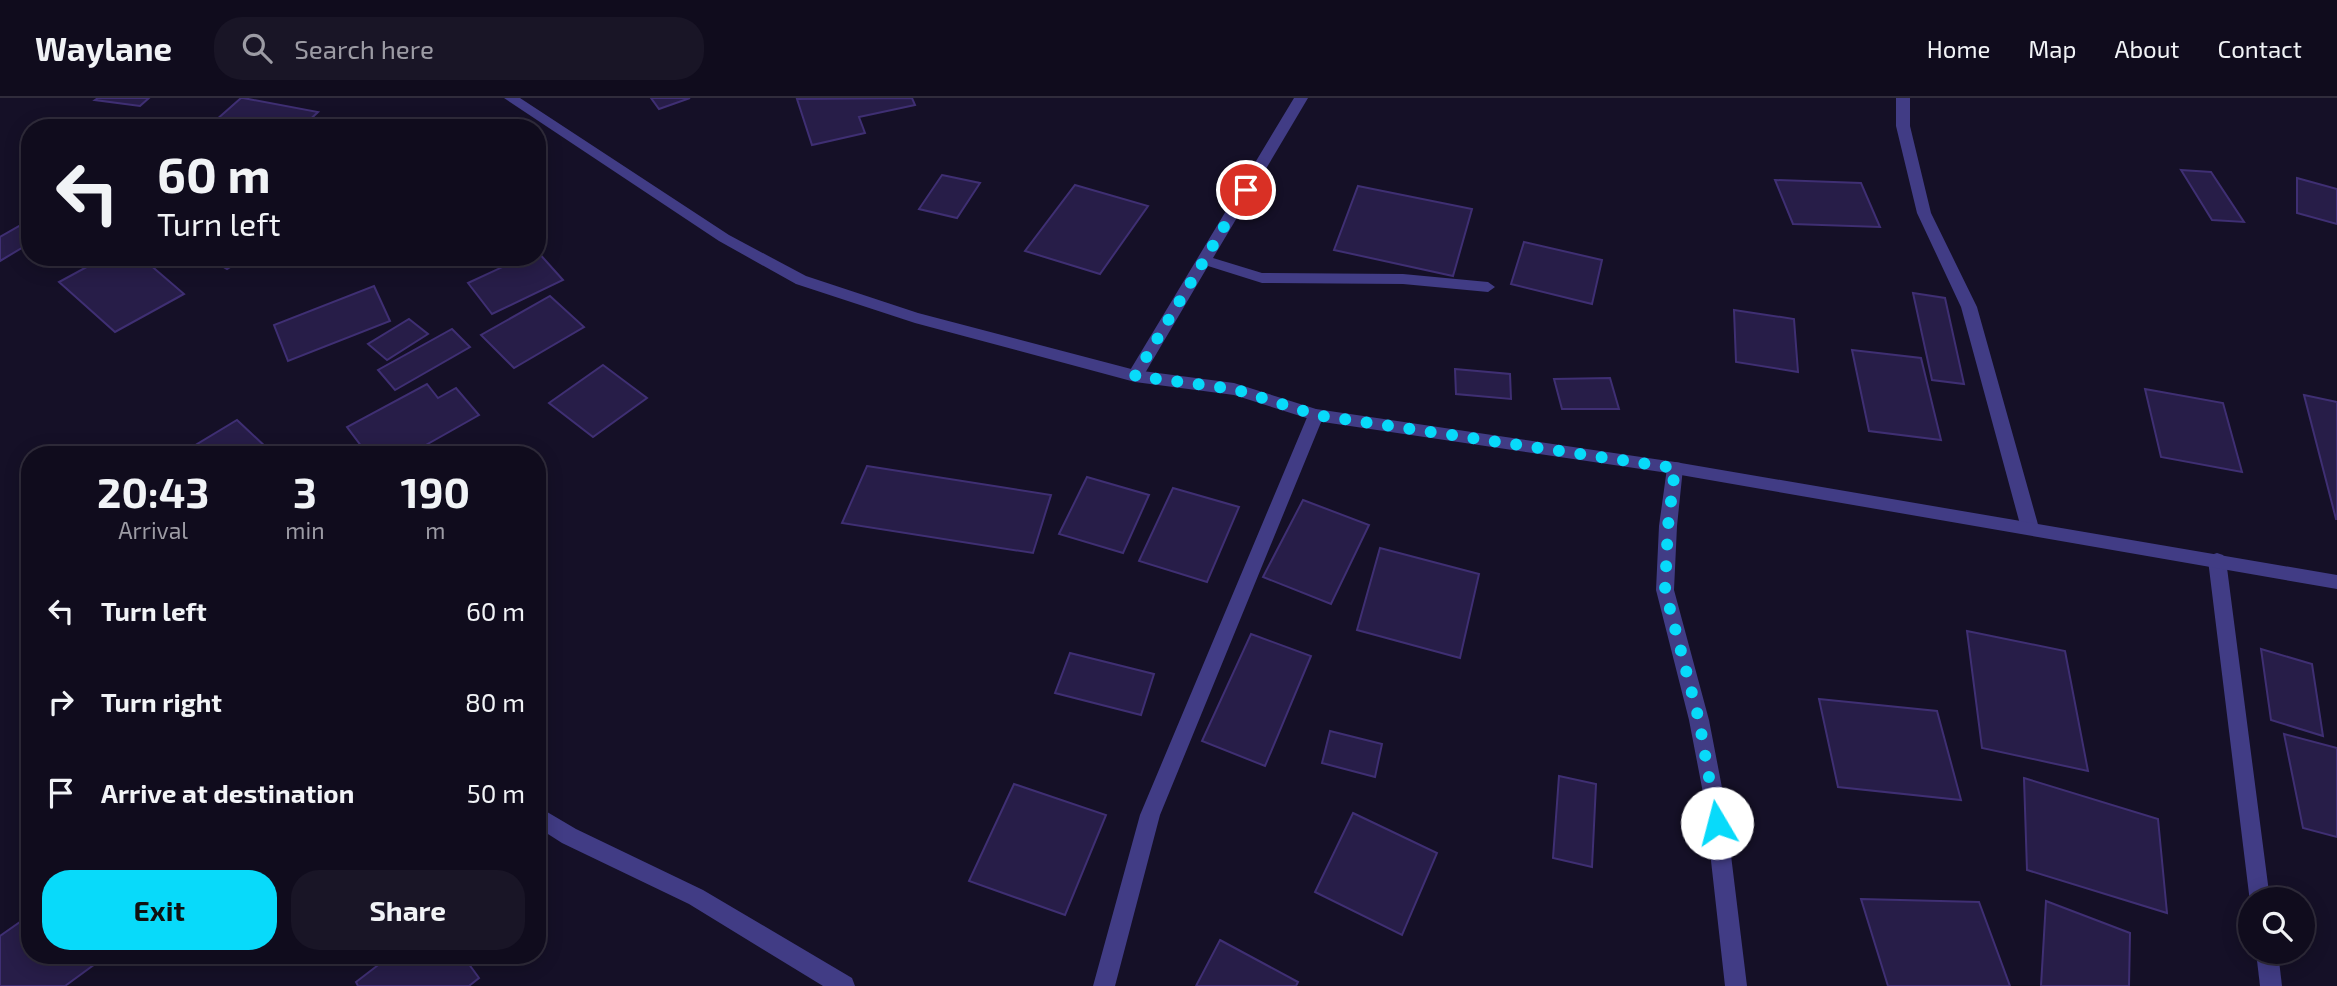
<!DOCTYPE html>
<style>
:root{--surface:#100c1d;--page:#191526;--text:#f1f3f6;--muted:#9c9ba4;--line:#302c3b;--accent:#08dafa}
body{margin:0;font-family:"Exo 2",sans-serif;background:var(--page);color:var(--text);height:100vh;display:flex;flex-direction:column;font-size:26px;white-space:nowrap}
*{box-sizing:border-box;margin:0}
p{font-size:23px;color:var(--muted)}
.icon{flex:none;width:38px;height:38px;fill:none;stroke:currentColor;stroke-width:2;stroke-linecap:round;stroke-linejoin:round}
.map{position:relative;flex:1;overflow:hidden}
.details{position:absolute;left:21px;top:348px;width:525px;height:518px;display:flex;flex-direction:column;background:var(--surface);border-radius:28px;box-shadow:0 4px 18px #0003,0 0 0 2px var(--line)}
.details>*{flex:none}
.banner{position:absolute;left:21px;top:21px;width:525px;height:147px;border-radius:28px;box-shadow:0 4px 18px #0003,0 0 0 2px var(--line);background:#100c1d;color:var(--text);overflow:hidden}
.controls{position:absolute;left:2238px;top:789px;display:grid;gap:14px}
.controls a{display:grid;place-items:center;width:77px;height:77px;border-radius:50%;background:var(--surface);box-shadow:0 4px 18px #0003,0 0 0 2px var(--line);font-size:35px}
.pin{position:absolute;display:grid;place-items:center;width:60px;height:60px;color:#fff;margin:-30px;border:4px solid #fff;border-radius:50%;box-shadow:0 2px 7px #0007}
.me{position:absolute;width:77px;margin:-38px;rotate:352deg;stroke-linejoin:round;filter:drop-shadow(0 0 5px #0008)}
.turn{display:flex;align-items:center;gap:24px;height:147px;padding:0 21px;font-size:32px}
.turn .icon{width:91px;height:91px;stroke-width:2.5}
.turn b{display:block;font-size:49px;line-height:60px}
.eta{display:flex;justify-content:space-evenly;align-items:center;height:119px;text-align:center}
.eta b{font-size:42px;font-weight:700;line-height:49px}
.primary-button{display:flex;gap:14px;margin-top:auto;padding:14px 21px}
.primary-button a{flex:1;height:80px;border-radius:28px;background:var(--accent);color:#111;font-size:28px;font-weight:700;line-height:80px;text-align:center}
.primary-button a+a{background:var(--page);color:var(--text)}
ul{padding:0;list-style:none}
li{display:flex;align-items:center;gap:21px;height:91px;padding:0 21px}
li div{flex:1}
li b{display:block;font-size:26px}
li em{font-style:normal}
header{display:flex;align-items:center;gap:42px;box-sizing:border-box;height:98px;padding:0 35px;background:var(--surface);border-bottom:2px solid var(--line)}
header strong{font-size:33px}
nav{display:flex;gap:38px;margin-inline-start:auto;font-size:24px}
.search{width:490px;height:63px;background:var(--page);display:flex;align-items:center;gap:18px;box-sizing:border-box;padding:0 24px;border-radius:28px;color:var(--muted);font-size:26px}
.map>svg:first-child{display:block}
.building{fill:#271d48;stroke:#3f2f73;stroke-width:2}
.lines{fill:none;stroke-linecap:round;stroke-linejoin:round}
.minor{fill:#413c85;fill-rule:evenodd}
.tertiary{fill:#413c85;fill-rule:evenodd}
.route{stroke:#08dafa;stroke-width:12;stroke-dasharray:0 21.6}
</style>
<header>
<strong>Waylane</strong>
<div class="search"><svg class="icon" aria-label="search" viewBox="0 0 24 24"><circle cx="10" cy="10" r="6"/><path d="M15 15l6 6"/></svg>Search here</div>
<nav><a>Home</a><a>Map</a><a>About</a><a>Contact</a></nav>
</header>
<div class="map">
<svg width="2337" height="888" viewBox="0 0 2337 888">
<rect width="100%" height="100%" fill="#151027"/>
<g class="building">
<polygon points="98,0 149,0 140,8 95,2"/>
<polygon points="241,0 243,0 318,14 301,30 207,30"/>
<polygon points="651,0 690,0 659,11"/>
<polygon points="912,0 915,7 859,19 865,35 812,47 797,1"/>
<polygon points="2181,72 2211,74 2244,124 2212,122"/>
<polygon points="942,77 980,85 957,120 919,111"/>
<polygon points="2297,80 2337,91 2337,126 2297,115"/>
<polygon points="1775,82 1861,85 1880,129 1793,126"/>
<polygon points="1075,87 1148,108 1100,176 1025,153"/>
<polygon points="1358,88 1472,111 1453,178 1334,152"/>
<polygon points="28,123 30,145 0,163 0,139"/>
<polygon points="1524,144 1602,162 1592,206 1511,186"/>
<polygon points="537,153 563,182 492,216 468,185 524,159 537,159"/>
<polygon points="105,159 141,159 184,196 115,234 59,184"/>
<polygon points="207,159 246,159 227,171"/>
<polygon points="374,188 390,223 288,263 274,227"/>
<polygon points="1913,195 1945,200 1964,286 1932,282"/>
<polygon points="550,198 584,229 514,270 481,237"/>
<polygon points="1734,212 1794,221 1798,274 1736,264"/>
<polygon points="409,221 428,236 387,262 368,246"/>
<polygon points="452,231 470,249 395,292 378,272"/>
<polygon points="1852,252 1921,260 1941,342 1869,333"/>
<polygon points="603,267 647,300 593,339 549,305"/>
<polygon points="1455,271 1510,276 1511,301 1456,296"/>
<polygon points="1610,280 1619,311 1562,311 1554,281"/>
<polygon points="427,286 438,300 456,290 479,317 408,357 368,357 347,329"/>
<polygon points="2145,291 2223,305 2242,374 2161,359"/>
<polygon points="2304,297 2337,304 2337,421 2336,421"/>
<polygon points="237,322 269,352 262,357 204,357 194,348"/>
<polygon points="867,368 1051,397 1033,455 842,425"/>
<polygon points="1087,379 1149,397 1123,455 1059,436"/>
<polygon points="1173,390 1239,409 1207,484 1139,463"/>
<polygon points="1303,402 1369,427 1331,506 1263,479"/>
<polygon points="1380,450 1479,476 1460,560 1357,532"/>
<polygon points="1967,533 2065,553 2088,673 1982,650"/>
<polygon points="1251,536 1311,558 1265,668 1202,643"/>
<polygon points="2261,551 2312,566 2323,638 2271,622"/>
<polygon points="1070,555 1154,576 1141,617 1055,595"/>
<polygon points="1819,601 1937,613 1961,702 1838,689"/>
<polygon points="1330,633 1382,646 1375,679 1322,665"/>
<polygon points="2284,636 2337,650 2337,739 2303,730"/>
<polygon points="1559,678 1596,686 1592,769 1553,760"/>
<polygon points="2024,680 2158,721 2167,815 2027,772"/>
<polygon points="1014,686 1106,717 1065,817 969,783"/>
<polygon points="1353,715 1437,755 1402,837 1315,794"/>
<polygon points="1861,801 1979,804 2010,888 1888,888"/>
<polygon points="2046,803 2130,835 2129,888 2041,888"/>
<polygon points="30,817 30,858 106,858 65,888 0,888 0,838"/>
<polygon points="1220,842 1298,884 1296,888 1196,888"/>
<polygon points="390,858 463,858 479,880 469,888 358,888 356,884"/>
</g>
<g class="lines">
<g class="minor">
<polygon points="1294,0 1308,0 1213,160 1262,175 1403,176 1488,184 1495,189 1488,194 1403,186 1262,185 1208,168 1141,282 1129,282 1127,278 1129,274"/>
<polygon points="1896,0 1910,0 1910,28 1931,115 1977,209 2039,430 2036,435 2024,435 2021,430 1961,209 1917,115 1896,28"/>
<polygon points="1316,311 1324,317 1160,717 1115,888 1093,888 1140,717 1308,317"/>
<polygon points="1675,364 1681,365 1683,370 1677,428 1674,492 1709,622 1724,700 1747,888 1725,888 1704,700 1689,622 1656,492 1659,428 1667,370 1669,365"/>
<polygon points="2217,455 2223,457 2226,462 2270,802 2250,802 2250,804 2208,462 2211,457"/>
<polygon points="537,708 576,731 703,792 852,880 855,888 823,888 689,806 562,745 537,729"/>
<polygon points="2256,854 2278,854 2282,888 2260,888"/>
</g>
<polygon class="tertiary" points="504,0 520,0 729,137 806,178 918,215 1135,272 1234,285 1316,311 1675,364 2337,477 2337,491 1675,376 1316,323 1234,297 1135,284 915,225 796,186 719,143"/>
</g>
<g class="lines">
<polyline class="route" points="1246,92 1135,278 1234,291 1316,317 1675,370 1668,428 1665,492 1699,622 1717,725"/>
</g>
</svg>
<div class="controls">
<a><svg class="icon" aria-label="search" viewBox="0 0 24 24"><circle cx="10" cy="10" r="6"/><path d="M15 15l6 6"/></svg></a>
</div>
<div class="pin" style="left:1246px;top:92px;background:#d93025"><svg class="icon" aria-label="arrive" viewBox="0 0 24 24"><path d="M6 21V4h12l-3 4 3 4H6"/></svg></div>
<svg class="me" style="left:1717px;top:725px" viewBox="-20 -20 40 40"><circle r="19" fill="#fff"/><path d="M0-13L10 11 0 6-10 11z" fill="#08dafa"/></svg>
<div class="banner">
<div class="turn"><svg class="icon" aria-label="left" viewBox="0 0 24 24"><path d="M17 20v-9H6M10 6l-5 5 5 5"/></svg><div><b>60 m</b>Turn left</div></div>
</div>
<section class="details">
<div class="eta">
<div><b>20:43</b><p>Arrival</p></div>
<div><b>3</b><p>min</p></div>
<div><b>190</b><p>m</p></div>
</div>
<ul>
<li><svg class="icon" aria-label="left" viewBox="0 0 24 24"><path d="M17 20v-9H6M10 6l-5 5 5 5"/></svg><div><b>Turn left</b></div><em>60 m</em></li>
<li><svg class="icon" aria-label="right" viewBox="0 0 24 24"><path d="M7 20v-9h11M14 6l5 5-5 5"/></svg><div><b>Turn right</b></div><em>80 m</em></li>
<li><svg class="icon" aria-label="arrive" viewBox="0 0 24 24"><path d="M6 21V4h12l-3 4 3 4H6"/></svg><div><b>Arrive at destination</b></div><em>50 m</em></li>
</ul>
<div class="primary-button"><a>Exit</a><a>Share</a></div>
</section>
</div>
